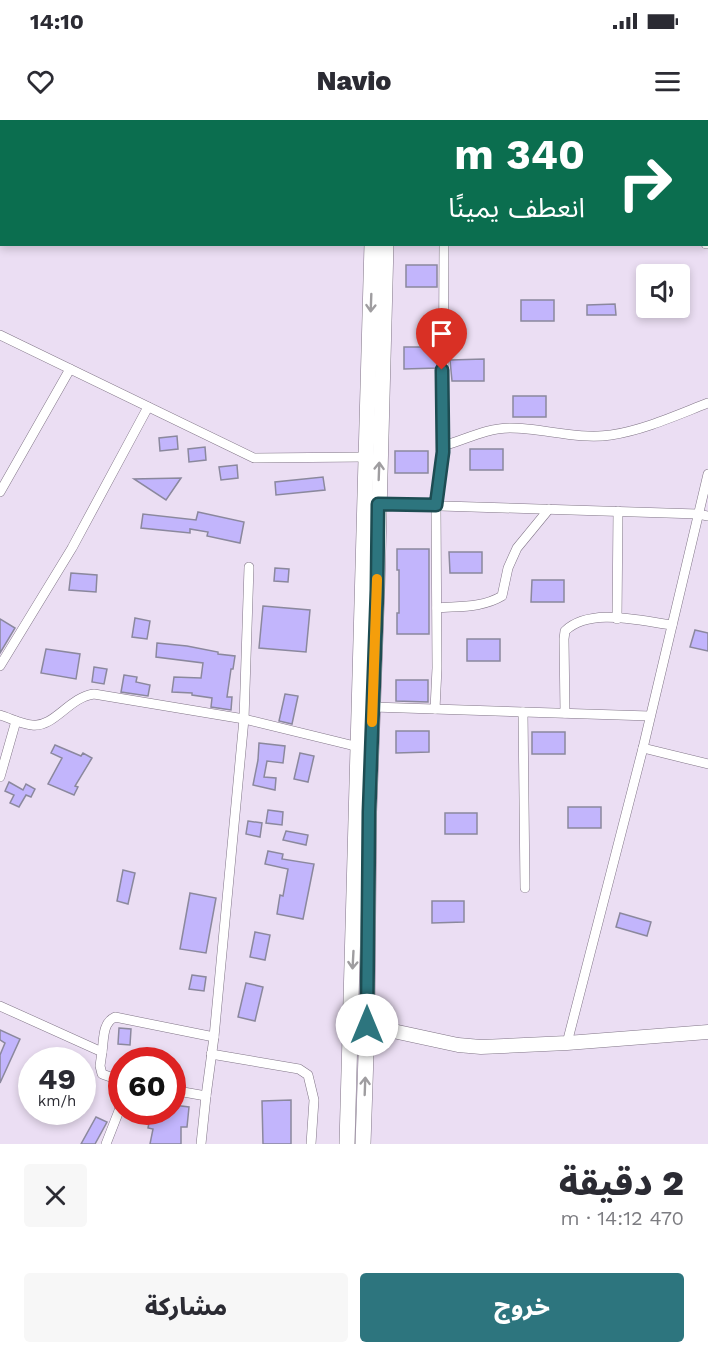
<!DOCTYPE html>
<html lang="ar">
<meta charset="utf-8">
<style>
:root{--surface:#fff;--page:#f7f7f7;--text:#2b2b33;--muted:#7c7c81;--accent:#2d757e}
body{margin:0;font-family:"Work Sans","Noto Sans Arabic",sans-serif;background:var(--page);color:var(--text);direction:rtl;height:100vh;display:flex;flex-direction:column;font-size:22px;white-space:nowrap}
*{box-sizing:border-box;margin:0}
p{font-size:20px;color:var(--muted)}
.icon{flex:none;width:33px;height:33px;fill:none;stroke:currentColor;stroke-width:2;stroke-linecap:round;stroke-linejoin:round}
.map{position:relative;height:1024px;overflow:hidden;direction:ltr}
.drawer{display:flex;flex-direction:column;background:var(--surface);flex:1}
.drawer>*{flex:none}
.top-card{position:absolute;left:0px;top:0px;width:708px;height:126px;box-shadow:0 3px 9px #0003;direction:rtl;background:#0b6e4f;color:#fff;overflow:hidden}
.tools{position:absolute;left:636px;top:144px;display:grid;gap:12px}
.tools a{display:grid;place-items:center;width:54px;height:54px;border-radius:6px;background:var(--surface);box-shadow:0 3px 9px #0003;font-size:30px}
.speed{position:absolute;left:18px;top:927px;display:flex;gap:12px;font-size:30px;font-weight:700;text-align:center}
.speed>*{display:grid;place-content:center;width:78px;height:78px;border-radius:50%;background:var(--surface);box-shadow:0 3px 9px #0003;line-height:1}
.speed small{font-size:15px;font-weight:400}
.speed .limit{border:9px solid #d22;background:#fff;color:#111}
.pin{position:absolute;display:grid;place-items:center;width:51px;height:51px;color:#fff;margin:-62px -26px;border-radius:50% 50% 50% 0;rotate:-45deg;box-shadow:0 0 6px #0007}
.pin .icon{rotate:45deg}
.me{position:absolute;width:66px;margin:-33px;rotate:0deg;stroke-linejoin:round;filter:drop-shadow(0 0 4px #0008)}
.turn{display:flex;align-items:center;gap:21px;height:126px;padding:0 24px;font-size:27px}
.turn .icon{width:78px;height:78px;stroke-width:2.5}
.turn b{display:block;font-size:42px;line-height:51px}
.round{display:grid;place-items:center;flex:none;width:63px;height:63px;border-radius:6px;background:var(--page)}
.overview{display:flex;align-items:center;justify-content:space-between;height:102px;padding:0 24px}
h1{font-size:36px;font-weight:800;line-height:45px}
.cta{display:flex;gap:12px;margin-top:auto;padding:12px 24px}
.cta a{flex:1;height:69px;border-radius:6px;background:var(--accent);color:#fff;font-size:24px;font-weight:800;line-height:69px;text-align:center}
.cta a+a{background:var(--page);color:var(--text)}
.status{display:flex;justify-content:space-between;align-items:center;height:42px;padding:0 30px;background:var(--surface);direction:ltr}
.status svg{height:16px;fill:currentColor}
header{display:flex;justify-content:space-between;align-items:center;height:78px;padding:0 24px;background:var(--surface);font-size:27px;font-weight:800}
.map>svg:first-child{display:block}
.building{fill:#c2b5fc;stroke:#8b889d;stroke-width:1.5}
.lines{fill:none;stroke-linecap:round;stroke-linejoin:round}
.street-casing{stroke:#817587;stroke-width:10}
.secondary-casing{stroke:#817587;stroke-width:15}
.primary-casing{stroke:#817587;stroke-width:16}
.street{stroke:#fff;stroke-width:9}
.secondary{stroke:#fff;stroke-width:14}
.primary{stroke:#fff;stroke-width:15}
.oneway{stroke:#9f9da0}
.route-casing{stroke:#1d4c52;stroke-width:15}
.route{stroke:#2d757e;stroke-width:10}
.slow{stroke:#f59e0b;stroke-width:10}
</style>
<div class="status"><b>14:10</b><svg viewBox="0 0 49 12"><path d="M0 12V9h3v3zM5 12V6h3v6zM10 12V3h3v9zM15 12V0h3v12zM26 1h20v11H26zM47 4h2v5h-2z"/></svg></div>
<header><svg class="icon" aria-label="menu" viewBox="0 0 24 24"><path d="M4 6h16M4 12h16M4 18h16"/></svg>Navio<svg class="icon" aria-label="heart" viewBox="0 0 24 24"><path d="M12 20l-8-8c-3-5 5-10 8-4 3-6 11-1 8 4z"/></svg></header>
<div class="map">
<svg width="708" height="1024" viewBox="0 0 708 1024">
<rect width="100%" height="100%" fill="#ebdef3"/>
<g class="building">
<rect x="406" y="145" width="31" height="22"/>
<rect x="521" y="180" width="33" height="21"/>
<polygon points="615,184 616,195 587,195 587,185"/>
<polygon points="404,227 437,227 437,248 404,249"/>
<polygon points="484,239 484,261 452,261 450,240"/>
<rect x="513" y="276" width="33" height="21"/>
<polygon points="177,316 178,329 160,331 159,318"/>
<polygon points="205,327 206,340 189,342 188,329"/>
<rect x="470" y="329" width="33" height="21"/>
<rect x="395" y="331" width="33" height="22"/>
<polygon points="237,345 238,358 221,360 219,347"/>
<polygon points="323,357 325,370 276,375 275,362"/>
<polygon points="181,358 166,380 134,359"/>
<polygon points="198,392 244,402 240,423 207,416 208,412 190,409 190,413 141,408 143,394 196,400"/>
<polygon points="397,429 429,429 429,514 397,514 397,493 399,493 399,450 397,450"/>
<polygon points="449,432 482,432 482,453 450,453"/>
<polygon points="275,448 289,449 288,462 274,461"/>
<polygon points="71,453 97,455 96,472 69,470"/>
<polygon points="532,460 564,460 564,482 531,482"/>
<polygon points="263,486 310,490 306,532 259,528"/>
<polygon points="135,498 150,501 147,519 132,517"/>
<polygon points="0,499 15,508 0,533"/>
<polygon points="695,510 708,513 708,531 690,527"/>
<rect x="467" y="519" width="33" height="22"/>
<polygon points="157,523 187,526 218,532 218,534 235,536 233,549 231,549 227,577 232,577 231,590 211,587 212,578 192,575 192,573 172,572 174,557 201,558 203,543 156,537"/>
<polygon points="46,529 80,534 76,559 41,553"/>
<polygon points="94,547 107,549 104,564 92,562"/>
<polygon points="124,555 137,557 136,562 150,565 148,576 121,572"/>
<polygon points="396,560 428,560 428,582 396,581"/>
<polygon points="285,574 298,576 292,604 279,601"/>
<polygon points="396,611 429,611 429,632 396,633"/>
<rect x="532" y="612" width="33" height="22"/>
<polygon points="259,623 285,626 283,643 267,641 264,657 276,658 275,670 253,665 258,640"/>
<polygon points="55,625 81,636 83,633 92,638 75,666 78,667 74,675 48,664 62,638 51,633"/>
<polygon points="300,633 314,636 308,662 294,659"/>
<polygon points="9,662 23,670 26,664 35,669 31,677 26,675 19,687 10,683 14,675 5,671"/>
<rect x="568" y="687" width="33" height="21"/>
<polygon points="268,690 283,692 282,705 266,703"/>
<rect x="445" y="693" width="32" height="21"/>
<polygon points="248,701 262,703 260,717 246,714"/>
<polygon points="286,711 308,715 306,725 283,720"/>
<polygon points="268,731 283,734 282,739 314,744 303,799 277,794 280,775 283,776 288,749 265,744"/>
<polygon points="123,750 135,753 128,784 117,781"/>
<polygon points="190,773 216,778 206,833 180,829"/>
<polygon points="432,781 464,781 464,802 432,803"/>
<polygon points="620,793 651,802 647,816 616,807"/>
<polygon points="255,812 270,815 265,840 250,837"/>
<polygon points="192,855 206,857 204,871 189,869"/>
<polygon points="246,863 263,867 255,901 238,897"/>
<polygon points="119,908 131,909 130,925 118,924"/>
<polygon points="0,910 20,919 0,963 0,935 5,923 0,920"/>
<polygon points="291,980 291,1024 263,1024 262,981"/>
<polygon points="173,985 189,987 187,1007 181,1007 181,1024 150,1024 153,1009 148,1008 151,992 173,992"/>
<polygon points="96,997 107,1002 95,1024 81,1024"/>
</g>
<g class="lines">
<defs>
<g id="street">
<polyline points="33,2 34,0"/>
<polyline points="695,2 695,0"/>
<polyline points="0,65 2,63"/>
<polyline points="706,124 708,124"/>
<polyline points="0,215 254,338 366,337"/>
<polyline points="443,326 444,124"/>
<polyline points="0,372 70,249"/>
<polyline points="378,384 698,394 708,396"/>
<path d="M 437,488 C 459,486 482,488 502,476 L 508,448 L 517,428 L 549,389"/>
<polyline points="617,499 618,391"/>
<polyline points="0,546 72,428 148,287"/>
<polyline points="373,587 650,596"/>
<path d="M 435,589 L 437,548 L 436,385 L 443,326 C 465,320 486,308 510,308 C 543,308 578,320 611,315 C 644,310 677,295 708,283"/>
<polyline points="523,592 525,768"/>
<path d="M 565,593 L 564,519 L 565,511 C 590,487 640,501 672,505"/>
<path d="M 0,595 C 10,598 21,604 32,605 C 54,608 69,577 94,574 L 244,599 L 363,628"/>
<polyline points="643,628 708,644"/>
<polyline points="0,657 16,601"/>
<path d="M 0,886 L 102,932 C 104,920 102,903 115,897 L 214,917"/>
<polyline points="567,923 643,628 708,354"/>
<polyline points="102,932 100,946 102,954 122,961"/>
<polyline points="211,934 299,949 308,955 314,980 311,1024"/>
<polyline points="172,970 206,976 214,917 244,599 249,447"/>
<polyline points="106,1024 122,983"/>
<polyline points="201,1024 206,976"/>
</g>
<polyline id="secondary" points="356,903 458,925 481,927 567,923 708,912"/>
<g id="primary">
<polyline points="375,2 375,0"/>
<polyline points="388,2 388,0"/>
<polyline points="347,1024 372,124"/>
<polyline points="363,1024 367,905 369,692 377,470 386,124"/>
</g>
</defs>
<use href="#street" class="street-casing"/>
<use href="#secondary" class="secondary-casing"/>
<use href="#primary" class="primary-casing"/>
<use href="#street" class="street"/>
<use href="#secondary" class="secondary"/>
<use href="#primary" class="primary"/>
</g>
<defs><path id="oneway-shaft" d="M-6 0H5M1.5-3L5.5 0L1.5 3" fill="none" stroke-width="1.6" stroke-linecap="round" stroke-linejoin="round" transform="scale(1.5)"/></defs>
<g class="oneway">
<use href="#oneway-shaft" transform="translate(371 183) rotate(92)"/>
<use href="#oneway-shaft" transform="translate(379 351) rotate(-88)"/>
<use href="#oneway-shaft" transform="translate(353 840) rotate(93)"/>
<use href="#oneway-shaft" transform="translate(365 966) rotate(-88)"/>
</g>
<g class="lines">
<defs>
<polyline id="route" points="367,905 369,692 377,470 378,384 436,385 443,332 442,250"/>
</defs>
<use href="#route" class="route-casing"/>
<use href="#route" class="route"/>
<polyline class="slow" points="372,602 377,459"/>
</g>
</svg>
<div class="tools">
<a><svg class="icon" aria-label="sound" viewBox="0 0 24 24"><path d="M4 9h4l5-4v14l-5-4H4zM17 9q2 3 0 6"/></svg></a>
</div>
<div class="speed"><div>49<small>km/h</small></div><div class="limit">60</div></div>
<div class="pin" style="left:442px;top:250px;background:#d93025"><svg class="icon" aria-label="arrive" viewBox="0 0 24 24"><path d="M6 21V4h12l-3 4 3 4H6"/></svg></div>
<svg class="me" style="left:367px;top:905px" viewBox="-20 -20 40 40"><circle r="19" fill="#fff"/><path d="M0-13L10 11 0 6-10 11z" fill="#2d757e"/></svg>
<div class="top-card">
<div class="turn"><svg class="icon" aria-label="right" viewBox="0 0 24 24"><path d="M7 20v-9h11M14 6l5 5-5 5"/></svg><div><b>340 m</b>انعطف يمينًا</div></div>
</div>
</div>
<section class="drawer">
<div class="overview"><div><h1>2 دقيقة</h1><p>470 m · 14:12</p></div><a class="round"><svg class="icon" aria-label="close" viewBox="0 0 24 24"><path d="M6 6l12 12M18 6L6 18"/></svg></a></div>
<div class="cta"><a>خروج</a><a>مشاركة</a></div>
</section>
